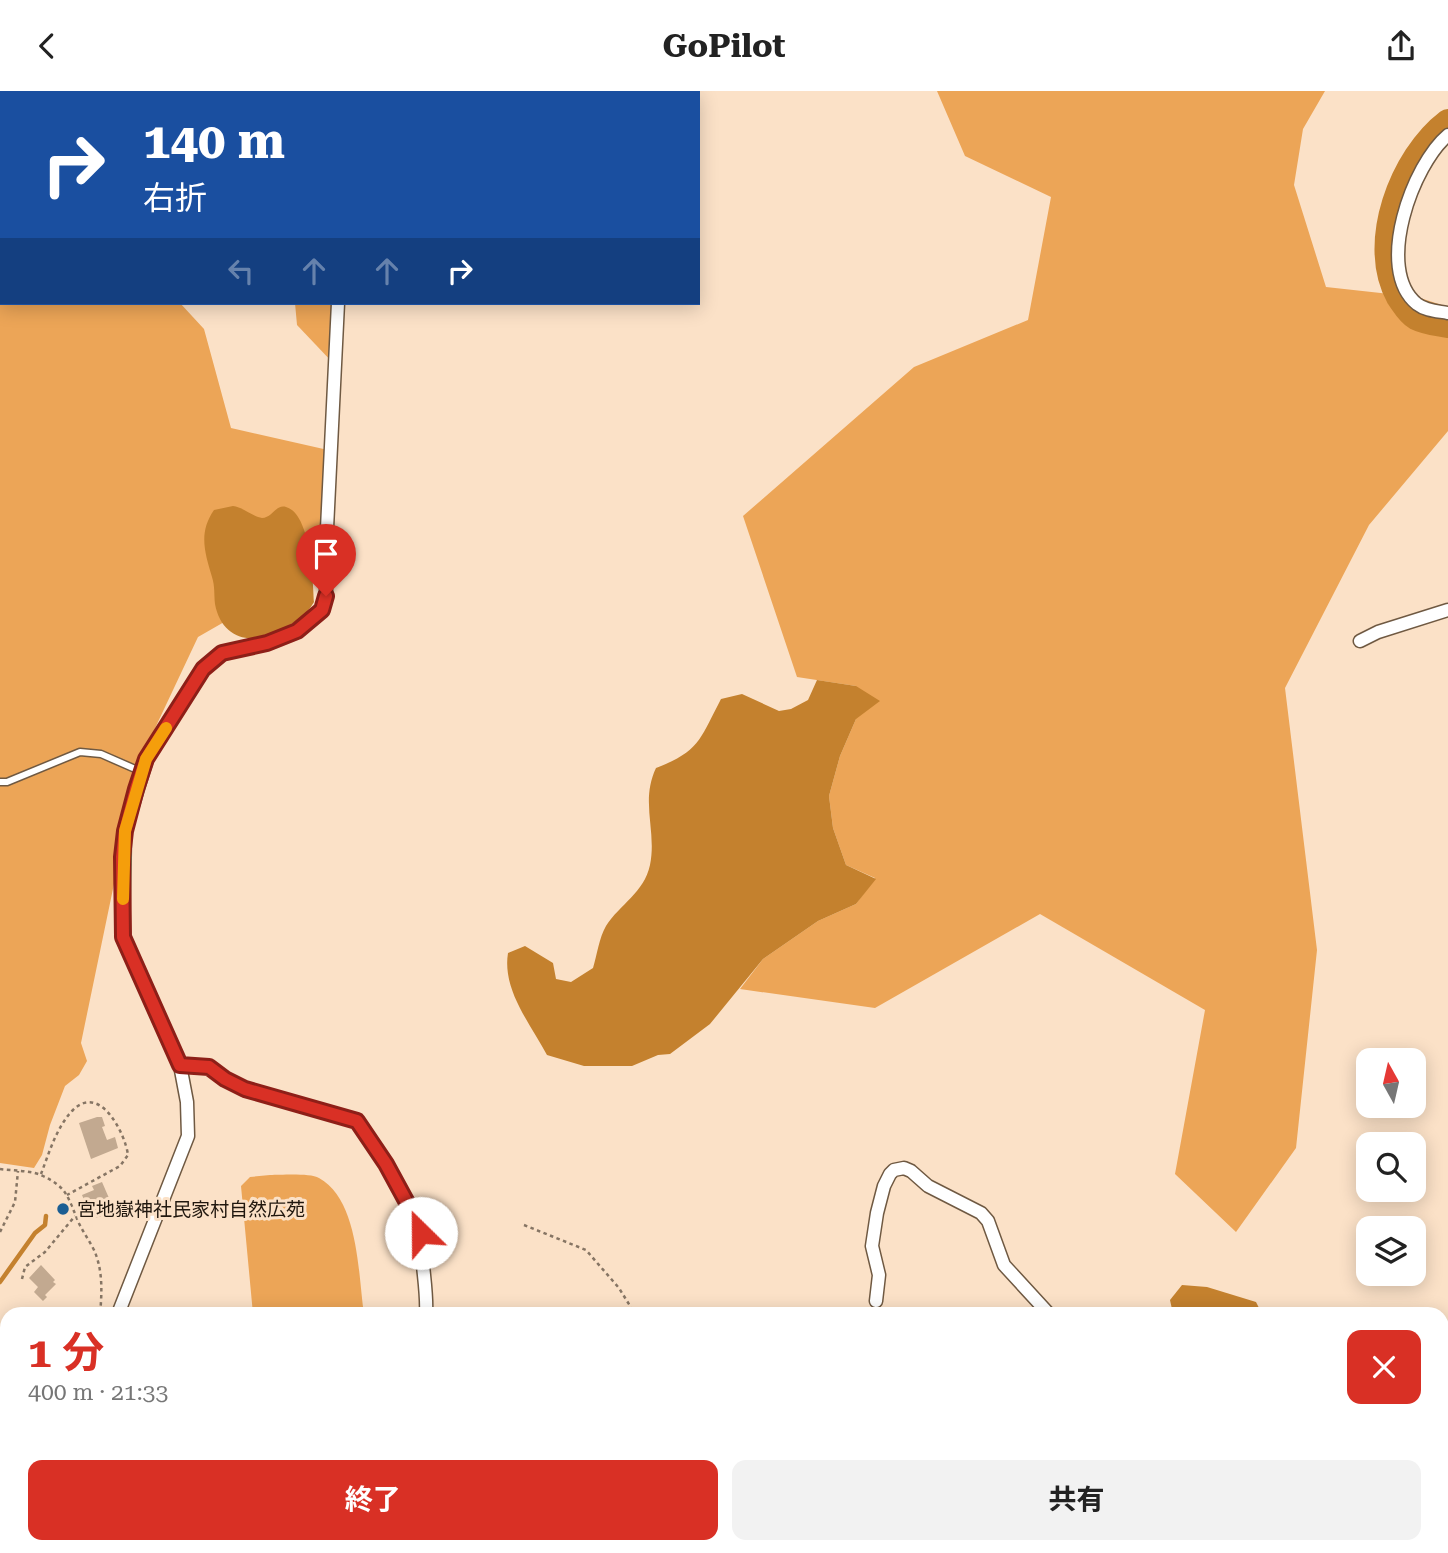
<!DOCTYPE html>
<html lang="ja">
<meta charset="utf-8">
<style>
:root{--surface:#fff;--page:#f2f2f2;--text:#222;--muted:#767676;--accent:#d93025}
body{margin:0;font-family:"Roboto Serif","Noto Sans JP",serif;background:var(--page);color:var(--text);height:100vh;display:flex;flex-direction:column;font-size:26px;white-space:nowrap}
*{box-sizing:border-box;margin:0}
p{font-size:23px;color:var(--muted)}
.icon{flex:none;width:38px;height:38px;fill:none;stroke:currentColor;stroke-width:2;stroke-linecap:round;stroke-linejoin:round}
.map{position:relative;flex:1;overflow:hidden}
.drawer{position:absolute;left:0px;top:1216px;width:1449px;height:247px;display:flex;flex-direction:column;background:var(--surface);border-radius:21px 21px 0 0;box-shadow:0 4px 18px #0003}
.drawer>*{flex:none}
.top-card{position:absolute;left:0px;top:0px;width:700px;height:214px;box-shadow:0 4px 18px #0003;background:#1a4fa0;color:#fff;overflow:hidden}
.needle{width:46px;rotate:352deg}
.buttons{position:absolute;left:1356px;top:957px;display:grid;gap:14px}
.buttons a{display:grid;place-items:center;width:70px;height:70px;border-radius:14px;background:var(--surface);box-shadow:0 4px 18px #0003;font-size:35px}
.pin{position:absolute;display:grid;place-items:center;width:60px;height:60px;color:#fff;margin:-72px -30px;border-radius:50% 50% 50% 0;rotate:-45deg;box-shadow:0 0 7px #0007}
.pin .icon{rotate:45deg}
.me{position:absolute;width:77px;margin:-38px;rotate:337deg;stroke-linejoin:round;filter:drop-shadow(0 0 5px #0008)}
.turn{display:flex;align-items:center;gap:24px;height:147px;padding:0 28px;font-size:32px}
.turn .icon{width:91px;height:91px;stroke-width:2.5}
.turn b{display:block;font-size:49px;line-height:60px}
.lanes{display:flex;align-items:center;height:66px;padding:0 28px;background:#0003;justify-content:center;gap:35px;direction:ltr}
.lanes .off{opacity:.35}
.round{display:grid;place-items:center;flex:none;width:74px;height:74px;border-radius:14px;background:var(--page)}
.headline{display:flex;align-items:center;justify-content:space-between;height:119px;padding:0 28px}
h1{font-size:42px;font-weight:700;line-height:52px;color:var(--accent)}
.button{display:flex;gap:14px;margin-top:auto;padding:14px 28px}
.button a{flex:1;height:80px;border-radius:14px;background:var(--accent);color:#fff;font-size:28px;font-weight:700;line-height:80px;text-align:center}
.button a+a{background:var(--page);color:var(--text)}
header{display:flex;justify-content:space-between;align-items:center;height:91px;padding:0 28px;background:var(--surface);font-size:32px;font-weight:700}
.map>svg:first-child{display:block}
.forest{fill:#eca557}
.water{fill:#c4812e}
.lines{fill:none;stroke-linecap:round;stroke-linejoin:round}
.stream{stroke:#c4812e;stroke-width:4.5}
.river{stroke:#c4812e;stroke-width:26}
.building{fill:#c2a990}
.service-casing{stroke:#6f5942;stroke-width:9}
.minor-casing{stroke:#6f5942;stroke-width:15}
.path{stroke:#867564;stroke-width:2.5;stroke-dasharray:3.5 3.5;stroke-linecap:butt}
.service{stroke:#fff;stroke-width:6}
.minor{stroke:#fff;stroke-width:12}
.route-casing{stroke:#8d1f18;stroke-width:18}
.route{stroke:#d93025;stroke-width:12}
.slow{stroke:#f59e0b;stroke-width:12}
.poi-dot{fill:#1b5e93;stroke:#fbe1c7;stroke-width:2.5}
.labels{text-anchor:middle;stroke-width:6;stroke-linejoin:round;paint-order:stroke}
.poi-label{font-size:19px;fill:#20170e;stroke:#fbe1c7;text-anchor:start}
</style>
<header><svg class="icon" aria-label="back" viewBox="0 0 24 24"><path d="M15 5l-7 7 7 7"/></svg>GoPilot<svg class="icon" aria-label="share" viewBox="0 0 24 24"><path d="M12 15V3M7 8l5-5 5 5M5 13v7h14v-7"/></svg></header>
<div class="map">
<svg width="1448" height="1462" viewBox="0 0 1448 1462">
<rect width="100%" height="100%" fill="#fbe1c7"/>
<g class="forest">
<polygon points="0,0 305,0 305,2 2,2 2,212 180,212 204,238 231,337 328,359 322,475 198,546 141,667 128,707 120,764 81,952 87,970 79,984 65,995 50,1034 42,1064 34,1077 0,1072"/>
<polygon points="937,0 1325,0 1303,38 1294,94 1326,196 1417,206 1448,216 1448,340 1369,434 1285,597 1317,859 1296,1057 1236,1141 1175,1083 1205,919 1040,823 875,917 740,898 763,868 818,830 856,813 875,787 846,774 833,737 829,705 840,665 856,628 856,595 797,586 743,425 914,276 1028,229 1051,106 965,65"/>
<polygon points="295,212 337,212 334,273 297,234"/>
<path d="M 270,1084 C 282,1084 310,1082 319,1087 C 359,1109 358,1183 364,1223 L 253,1223 L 241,1095 L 250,1086 Z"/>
<polygon points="1448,1430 1448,1462 1330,1462 1341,1456 1442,1456 1442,1431"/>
<polygon points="206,1456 403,1456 404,1462 200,1462"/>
</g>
<g class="water">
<path d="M 233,415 C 243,416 253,426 262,427 C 272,427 276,413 286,416 C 311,423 313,490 314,511 C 305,527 292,533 276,541 C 249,555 221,546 215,513 C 214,504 215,495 212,486 C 205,462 198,442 214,419 Z"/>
<path d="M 817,589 L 856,595 L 880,610 L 856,628 L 840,665 L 829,705 L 833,737 L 846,774 L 876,788 L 856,813 L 818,830 L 763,868 L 710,933 L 670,963 L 658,964 L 632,975 L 584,975 L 547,964 C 530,932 502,899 508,862 L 525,855 L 553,872 L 556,888 L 571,891 L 593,877 C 597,864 599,847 606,835 C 620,813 644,802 650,774 C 657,739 640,711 656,677 C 700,660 700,648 721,608 L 742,603 L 779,620 L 791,618 L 808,609 Z"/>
<polygon points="1182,1194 1207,1196 1256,1211 1262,1223 1173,1223 1170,1209"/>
<polygon points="1161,1456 1271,1456 1271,1462 1159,1462"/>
</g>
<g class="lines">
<polyline class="stream" points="0,1191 35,1142 45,1134 46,1125"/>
<path class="river" d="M 1448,31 C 1402,66 1369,153 1399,206 C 1404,213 1409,222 1416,226 C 1426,231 1438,232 1448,234"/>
</g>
<g class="building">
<polygon points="97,1026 102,1026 105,1035 102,1036 107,1049 115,1046 118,1057 91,1068 79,1032"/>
<polygon points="102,1091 115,1121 92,1128 82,1104 94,1099 92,1095"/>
<polygon points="41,1174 55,1189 53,1191 56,1193 45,1204 47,1206 43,1210 34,1201 38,1196 29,1187"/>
</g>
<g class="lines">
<defs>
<polyline id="service" points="0,691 7,691 80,661 101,663 142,681"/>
<g id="minor">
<polyline points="305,0 306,2"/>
<path d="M 1448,44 C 1413,73 1374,178 1417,213 C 1426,220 1437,220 1448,222"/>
<polyline points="1360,550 1378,541 1448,519"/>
<path d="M 180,974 L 209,976 L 225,988 L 245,998 L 357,1030 L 386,1073 L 411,1119 L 424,1131 C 417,1158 428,1193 426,1223"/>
<polyline points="876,1210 879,1184 872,1155 877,1122 884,1095 890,1083 894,1079 904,1077 911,1080 928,1095 981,1122 988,1130 1004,1174 1049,1223"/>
<polyline points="118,1223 188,1045 187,1011 180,974 123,846 125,740 147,668 203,578 222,562 267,552 297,540 322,519 326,505 326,458 338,212"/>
<polyline points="1442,1305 1448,1303"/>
<polyline points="0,1444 7,1436"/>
<polyline points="491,1456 492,1462"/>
<polyline points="562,1456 566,1462"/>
<polyline points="992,1462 994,1456"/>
</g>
</defs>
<use href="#service" class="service-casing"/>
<use href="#minor" class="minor-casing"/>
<g class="path">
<path d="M 0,1078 C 13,1080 31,1079 43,1085 C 66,1096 67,1104 76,1125 C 80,1137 88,1147 94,1159 C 103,1179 102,1202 100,1223"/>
<path d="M 41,1083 C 49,1062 57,1035 73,1019 C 100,992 125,1042 128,1064 L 120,1075 L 67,1104"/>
<polyline points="524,1134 586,1159 619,1197 635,1223"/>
<polyline points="0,1141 15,1111 18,1080"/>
<polyline points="22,1188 25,1176 45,1161 75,1125"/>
<polyline points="753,1456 755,1462"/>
</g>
<use href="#service" class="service"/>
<use href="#minor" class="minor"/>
</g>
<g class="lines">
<defs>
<polyline id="route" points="326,505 322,519 297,540 267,552 222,562 203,578 146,668 136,698 125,740 122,766 123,846 180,974 209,976 225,988 245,998 357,1030 386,1073 411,1119 424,1130 421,1142"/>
</defs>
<use href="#route" class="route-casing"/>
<use href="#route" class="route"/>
<polyline class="slow" points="123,808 125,740 146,668 166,637"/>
</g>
<circle class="poi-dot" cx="63" cy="1118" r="7"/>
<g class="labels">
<g class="poi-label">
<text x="77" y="1125">宮地嶽神社民家村自然広苑</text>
</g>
</g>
</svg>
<div class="buttons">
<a><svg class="needle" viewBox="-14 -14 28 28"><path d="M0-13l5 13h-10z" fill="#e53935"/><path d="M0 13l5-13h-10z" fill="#767676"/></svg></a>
<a><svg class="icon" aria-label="search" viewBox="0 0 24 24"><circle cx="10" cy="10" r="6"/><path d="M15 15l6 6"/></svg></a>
<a><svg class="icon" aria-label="layers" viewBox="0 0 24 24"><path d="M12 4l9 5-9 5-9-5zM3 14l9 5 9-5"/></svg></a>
</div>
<div class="pin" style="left:326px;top:505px;background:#d93025"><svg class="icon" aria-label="arrive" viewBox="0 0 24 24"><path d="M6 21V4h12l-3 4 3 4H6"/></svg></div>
<svg class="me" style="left:421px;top:1142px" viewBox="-20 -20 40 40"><circle r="19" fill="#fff"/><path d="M0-13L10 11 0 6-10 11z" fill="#d93025"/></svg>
<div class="top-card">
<div class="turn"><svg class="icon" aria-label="right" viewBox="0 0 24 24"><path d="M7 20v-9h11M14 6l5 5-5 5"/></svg><div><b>140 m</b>右折</div></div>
<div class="lanes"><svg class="icon off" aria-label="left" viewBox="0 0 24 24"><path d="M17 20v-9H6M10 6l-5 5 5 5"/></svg><svg class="icon off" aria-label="ahead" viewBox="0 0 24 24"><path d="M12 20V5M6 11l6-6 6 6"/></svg><svg class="icon off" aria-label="ahead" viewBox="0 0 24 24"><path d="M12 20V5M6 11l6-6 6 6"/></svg><svg class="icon" aria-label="right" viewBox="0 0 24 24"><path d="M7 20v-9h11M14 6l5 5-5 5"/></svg></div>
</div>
<section class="drawer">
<div class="headline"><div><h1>1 分</h1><p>400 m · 21:33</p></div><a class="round" style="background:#d93025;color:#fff"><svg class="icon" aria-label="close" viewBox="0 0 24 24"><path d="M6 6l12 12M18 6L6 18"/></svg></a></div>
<div class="button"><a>終了</a><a>共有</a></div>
</section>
</div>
